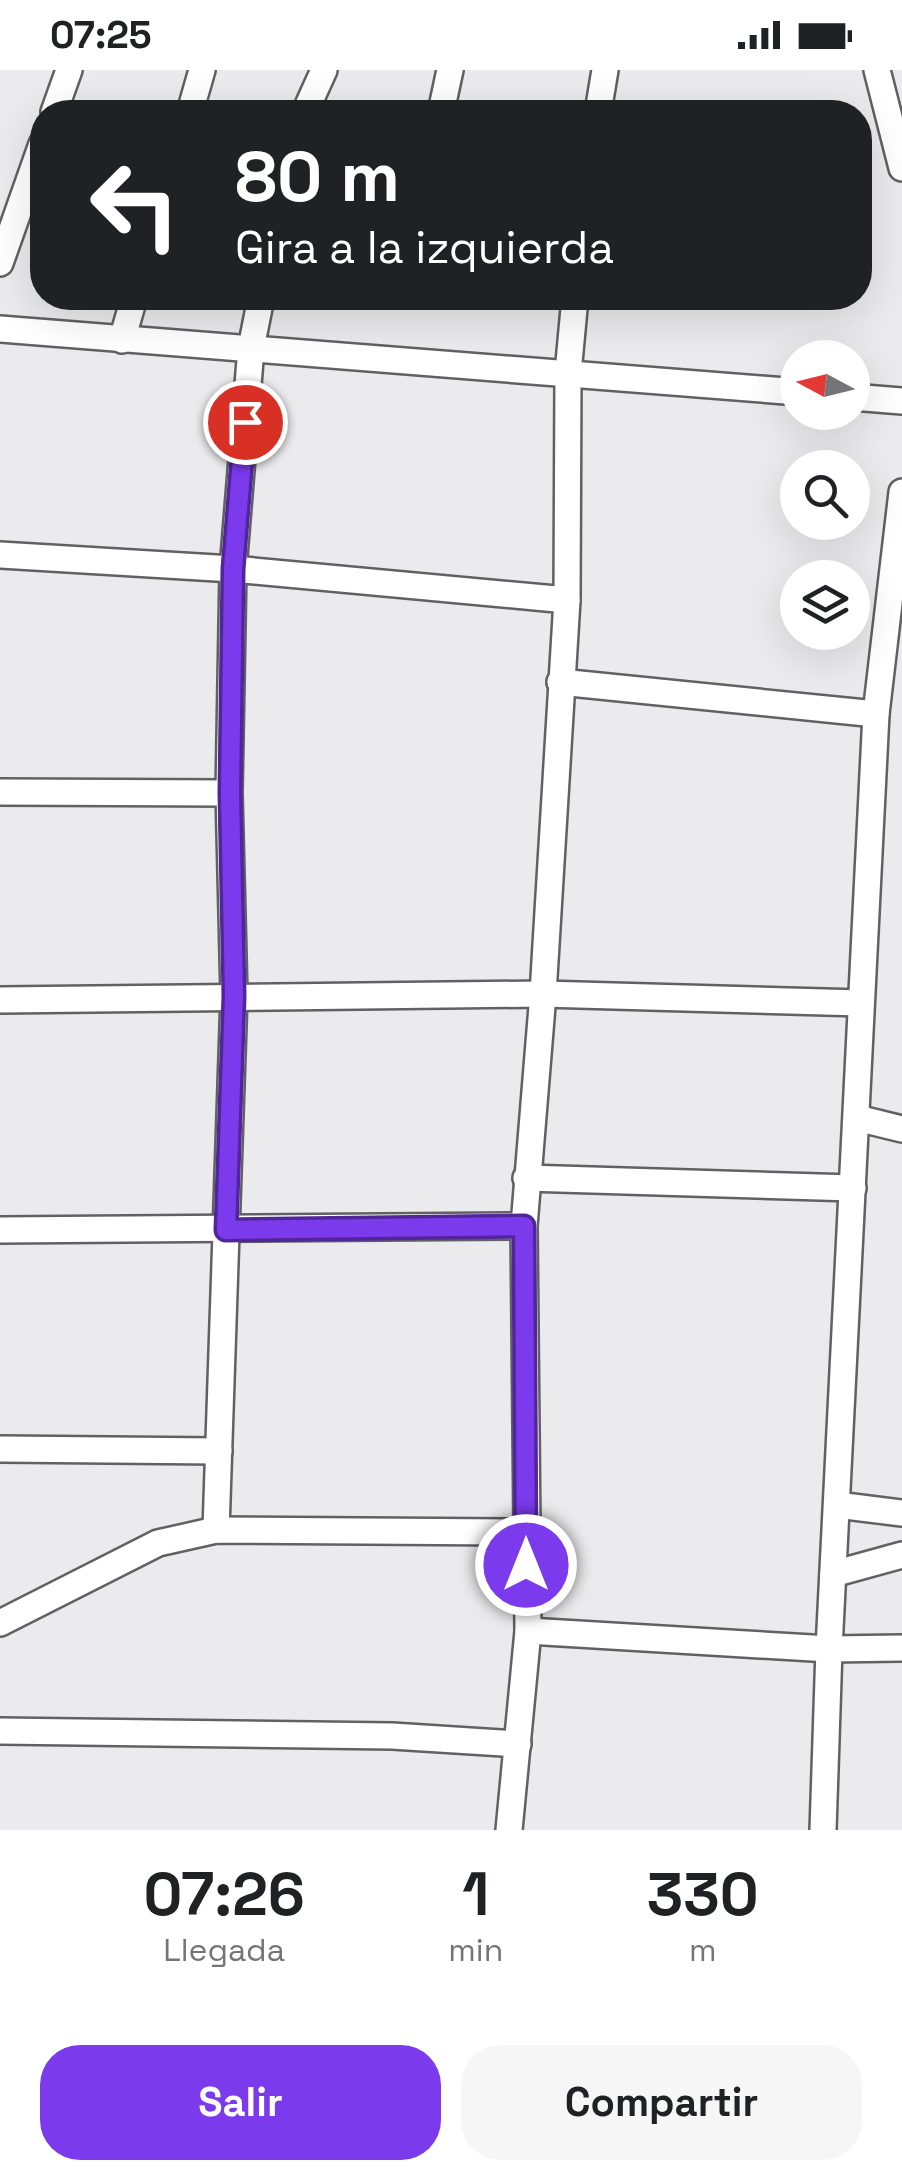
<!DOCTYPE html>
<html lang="es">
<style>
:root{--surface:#fff;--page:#f6f6f6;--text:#202124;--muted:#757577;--accent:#7c3aed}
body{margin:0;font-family:"Space Grotesk",sans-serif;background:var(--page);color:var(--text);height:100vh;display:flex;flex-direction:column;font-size:38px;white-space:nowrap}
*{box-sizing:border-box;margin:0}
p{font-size:32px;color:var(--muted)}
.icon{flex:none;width:55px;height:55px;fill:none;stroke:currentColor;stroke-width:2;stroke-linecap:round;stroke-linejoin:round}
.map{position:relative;height:1760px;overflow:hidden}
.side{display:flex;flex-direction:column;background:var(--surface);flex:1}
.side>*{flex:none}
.guide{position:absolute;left:30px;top:30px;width:842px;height:210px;border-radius:40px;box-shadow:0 10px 40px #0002;background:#202124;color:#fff;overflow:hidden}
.needle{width:65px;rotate:277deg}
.controls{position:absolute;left:780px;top:270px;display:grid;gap:20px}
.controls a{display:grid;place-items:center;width:90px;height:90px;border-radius:50%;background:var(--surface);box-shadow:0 10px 40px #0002;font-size:50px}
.pin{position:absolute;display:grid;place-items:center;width:85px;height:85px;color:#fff;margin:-42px;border:5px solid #fff;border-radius:50%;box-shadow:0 2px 10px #0007}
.me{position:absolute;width:110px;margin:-55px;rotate:0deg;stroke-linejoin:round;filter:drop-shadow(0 0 8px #0008)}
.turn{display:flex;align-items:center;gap:35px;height:210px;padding:0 40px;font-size:45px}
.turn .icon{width:130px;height:130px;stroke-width:2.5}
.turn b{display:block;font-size:70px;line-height:85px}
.eta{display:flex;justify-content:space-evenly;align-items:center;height:170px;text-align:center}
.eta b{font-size:60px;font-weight:700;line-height:70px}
.cta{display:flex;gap:20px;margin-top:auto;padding:20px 40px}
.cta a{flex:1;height:115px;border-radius:40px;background:var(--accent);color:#fff;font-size:40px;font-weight:700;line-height:115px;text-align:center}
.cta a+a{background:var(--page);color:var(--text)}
.status{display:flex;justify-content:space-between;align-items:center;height:70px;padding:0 50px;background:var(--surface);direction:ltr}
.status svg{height:28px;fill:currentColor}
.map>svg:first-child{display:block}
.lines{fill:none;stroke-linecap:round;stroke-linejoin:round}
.minor-casing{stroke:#616063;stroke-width:30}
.minor{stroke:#fff;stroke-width:25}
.route-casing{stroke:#51269a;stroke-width:25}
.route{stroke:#7c3aed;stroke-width:18}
</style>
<div class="status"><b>07:25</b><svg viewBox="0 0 49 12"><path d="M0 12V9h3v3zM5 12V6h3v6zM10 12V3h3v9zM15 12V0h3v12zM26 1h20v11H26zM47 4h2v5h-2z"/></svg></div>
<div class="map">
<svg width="902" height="1760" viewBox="0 0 902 1760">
<rect width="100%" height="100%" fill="#ebebee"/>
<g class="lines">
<defs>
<g id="minor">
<polyline points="877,0 902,98"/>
<polyline points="54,42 69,0"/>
<polyline points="190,42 202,0"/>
<polyline points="305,42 324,0"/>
<polyline points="441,42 450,0"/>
<polyline points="598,42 605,0"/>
<polyline points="0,193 42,74"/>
<polyline points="0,259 798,322"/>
<polyline points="122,270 134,228"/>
<polyline points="852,327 902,331"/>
<polyline points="0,485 233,499 567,530"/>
<polyline points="560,612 876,644"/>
<polyline points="0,722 229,723"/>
<polyline points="0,930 543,924 861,933"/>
<polyline points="857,1048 902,1059"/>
<polyline points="526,1108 853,1118"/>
<polyline points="0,1160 524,1156"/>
<polyline points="0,1379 219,1381"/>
<polyline points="837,1435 902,1443"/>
<polyline points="216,1460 234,926 229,723 233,499 251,278 261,228"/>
<polyline points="833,1504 902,1485"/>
<polyline points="0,1553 158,1473 216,1460 526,1462"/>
<polyline points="528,1561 829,1579 902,1578"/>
<polyline points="0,1661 392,1666 518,1674"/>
<polyline points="509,1760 528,1561 524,1156 543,924 567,530 568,303 575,228"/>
<polyline points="823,1760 829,1579 876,644 902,422"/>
</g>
</defs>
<use href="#minor" class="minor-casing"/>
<use href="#minor" class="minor"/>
</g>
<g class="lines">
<defs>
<polyline id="route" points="245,352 233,499 230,723 234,926 226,1160 524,1156 526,1495"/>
</defs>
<use href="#route" class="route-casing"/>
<use href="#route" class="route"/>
</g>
</svg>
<div class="controls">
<a><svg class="needle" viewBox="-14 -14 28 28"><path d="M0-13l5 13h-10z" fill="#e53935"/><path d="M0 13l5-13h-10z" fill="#757577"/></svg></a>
<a><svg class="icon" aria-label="search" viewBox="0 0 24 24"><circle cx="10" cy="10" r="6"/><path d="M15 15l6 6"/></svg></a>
<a><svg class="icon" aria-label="layers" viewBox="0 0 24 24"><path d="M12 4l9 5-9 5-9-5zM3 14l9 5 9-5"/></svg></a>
</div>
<div class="pin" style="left:245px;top:352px;background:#d93025"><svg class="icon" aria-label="arrive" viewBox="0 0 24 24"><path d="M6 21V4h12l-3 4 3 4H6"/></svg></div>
<svg class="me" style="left:526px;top:1495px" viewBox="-20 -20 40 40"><circle r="17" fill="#7c3aed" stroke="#fff" stroke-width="3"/><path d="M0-11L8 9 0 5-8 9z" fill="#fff"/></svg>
<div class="guide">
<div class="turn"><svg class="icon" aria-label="left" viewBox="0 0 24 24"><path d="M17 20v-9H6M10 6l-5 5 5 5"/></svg><div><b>80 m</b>Gira a la izquierda</div></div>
</div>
</div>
<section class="side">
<div class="eta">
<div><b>07:26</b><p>Llegada</p></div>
<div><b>1</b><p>min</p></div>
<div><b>330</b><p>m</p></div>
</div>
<div class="cta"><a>Salir</a><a>Compartir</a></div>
</section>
